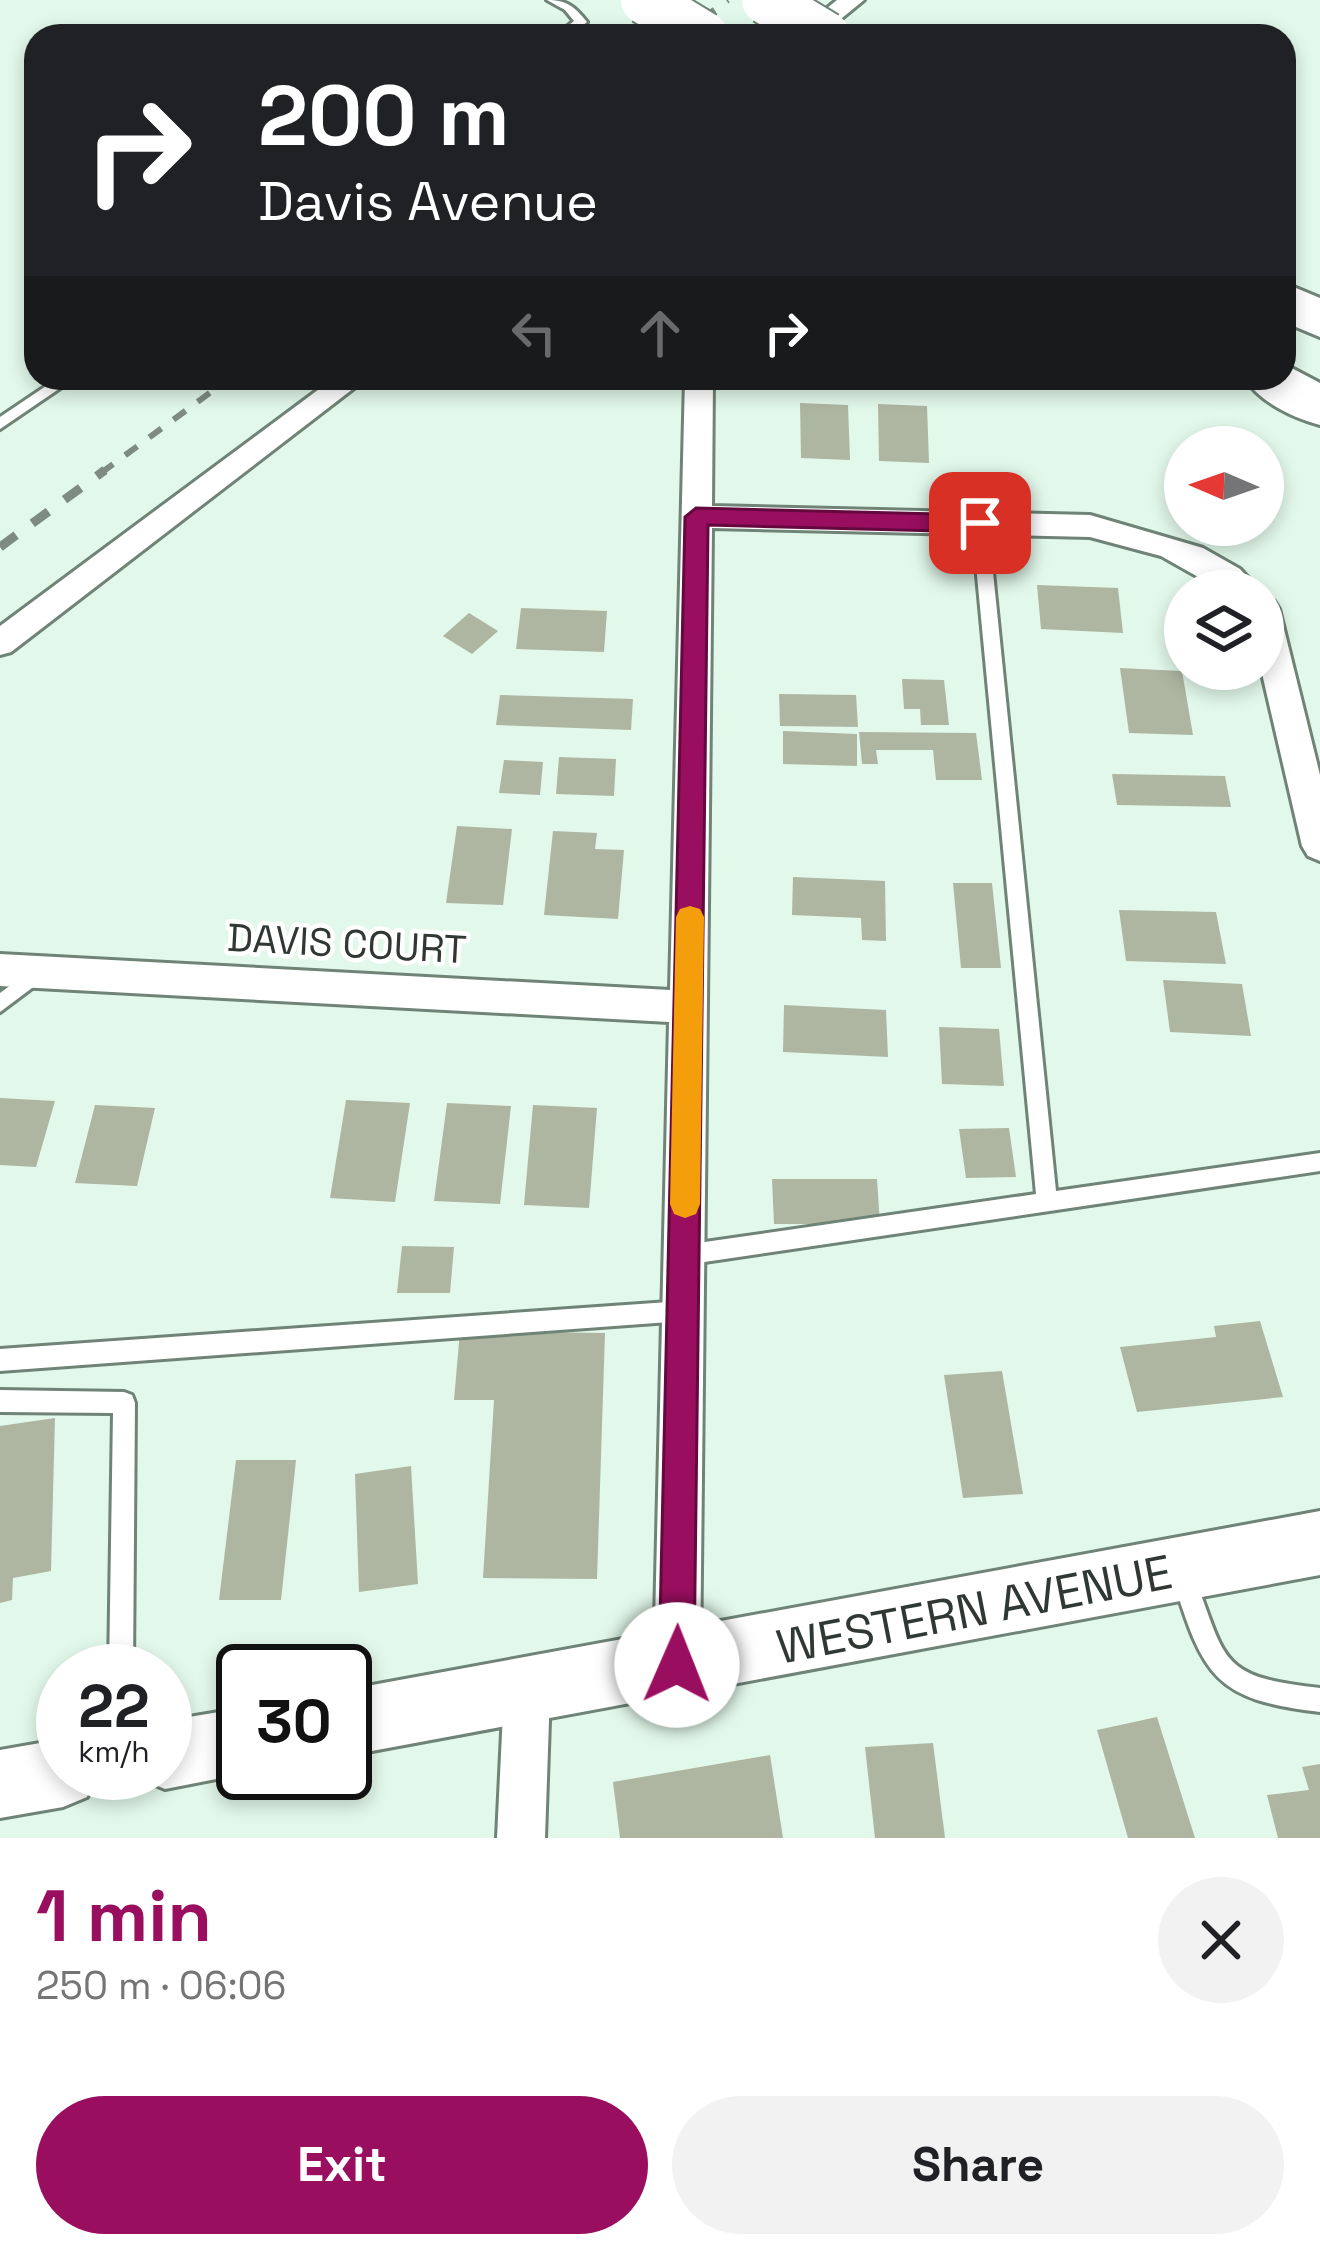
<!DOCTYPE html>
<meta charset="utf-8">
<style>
:root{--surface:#fff;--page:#f2f2f2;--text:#202124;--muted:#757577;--accent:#9a0e5f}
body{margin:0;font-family:"Space Grotesk",sans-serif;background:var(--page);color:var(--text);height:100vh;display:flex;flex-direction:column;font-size:45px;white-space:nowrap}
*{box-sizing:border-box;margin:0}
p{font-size:39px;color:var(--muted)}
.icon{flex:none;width:66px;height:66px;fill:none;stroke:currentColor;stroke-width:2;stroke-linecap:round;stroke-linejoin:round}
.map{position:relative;height:1838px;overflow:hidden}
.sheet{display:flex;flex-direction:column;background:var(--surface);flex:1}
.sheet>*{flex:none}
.banner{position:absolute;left:24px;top:24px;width:1272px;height:366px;border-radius:36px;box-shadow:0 6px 18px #0003;background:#202124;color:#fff;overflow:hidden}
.needle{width:78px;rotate:272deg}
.buttons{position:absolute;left:1164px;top:426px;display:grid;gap:24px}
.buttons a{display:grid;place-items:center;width:120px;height:120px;border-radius:50%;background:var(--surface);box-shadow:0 6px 18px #0003;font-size:60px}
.speed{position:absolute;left:36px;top:1644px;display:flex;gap:24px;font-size:60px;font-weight:700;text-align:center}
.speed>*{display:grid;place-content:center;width:156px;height:156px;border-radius:50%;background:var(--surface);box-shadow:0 6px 18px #0003;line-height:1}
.speed small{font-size:30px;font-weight:400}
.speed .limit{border:6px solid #111;border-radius:18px;background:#fff;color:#111}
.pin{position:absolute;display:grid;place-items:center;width:102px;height:102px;color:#fff;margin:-51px;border-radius:24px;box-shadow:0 6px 18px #0006}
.me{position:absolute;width:132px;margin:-66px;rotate:1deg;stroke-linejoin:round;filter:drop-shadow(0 0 9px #0008)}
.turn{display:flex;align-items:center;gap:42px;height:252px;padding:0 36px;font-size:54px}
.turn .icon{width:156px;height:156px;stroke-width:2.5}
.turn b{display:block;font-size:84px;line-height:102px}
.lanes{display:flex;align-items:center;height:114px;padding:0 36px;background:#0003;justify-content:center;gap:60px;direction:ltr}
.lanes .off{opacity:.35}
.round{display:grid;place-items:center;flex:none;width:126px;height:126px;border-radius:63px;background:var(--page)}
.head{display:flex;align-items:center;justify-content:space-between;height:204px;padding:0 36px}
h1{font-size:72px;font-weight:800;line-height:90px;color:var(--accent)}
.button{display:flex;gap:24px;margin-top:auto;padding:24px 36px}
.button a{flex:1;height:138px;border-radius:72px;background:var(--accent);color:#fff;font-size:48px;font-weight:800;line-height:138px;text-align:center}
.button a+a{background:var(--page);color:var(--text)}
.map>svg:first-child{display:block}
.building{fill:#aeb6a2}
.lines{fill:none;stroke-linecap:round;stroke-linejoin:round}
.service-casing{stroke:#6f8376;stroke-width:6}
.minor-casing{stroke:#6f8376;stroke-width:6}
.secondary-casing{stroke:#6f8376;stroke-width:6}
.motorway-casing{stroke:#6f8376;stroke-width:6}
.service{fill:#fff;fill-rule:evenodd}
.minor{fill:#fff;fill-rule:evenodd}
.secondary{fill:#fff;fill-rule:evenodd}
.motorway{fill:#fff;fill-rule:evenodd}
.rail-far1{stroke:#7d8b82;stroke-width:6;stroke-dasharray:15 15;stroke-linecap:butt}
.rail{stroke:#7d8b82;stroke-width:9;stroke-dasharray:20 20;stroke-linecap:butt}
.motorway-bridge-casing{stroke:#6f8376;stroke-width:52;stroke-linecap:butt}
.motorway-bridge{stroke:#fff;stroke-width:48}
.route{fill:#9a0e5f;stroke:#64093e;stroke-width:3}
.slow{fill:#f59e0b}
.labels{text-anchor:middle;stroke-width:9;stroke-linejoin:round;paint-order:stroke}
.street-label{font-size:39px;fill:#303833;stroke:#fff}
.near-street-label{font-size:48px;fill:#303833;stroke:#fff}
</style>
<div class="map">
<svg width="1320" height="1838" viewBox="0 0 1320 1838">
<rect width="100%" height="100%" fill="#e2f8ea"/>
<g class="building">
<polygon points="800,403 848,405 850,460 801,458"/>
<polygon points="878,404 927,406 929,463 879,461"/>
<polygon points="1037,585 1118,588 1123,633 1041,629"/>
<polygon points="521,608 607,611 604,652 516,649"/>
<polygon points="469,613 498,631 472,654 443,636"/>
<polygon points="1120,668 1182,671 1193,735 1129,733"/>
<polygon points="902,679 944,680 949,725 921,725 920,709 904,709"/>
<polygon points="779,694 856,695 858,727 780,726"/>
<polygon points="500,695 633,699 631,730 496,725"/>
<polygon points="783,731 857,734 857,766 783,764"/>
<polygon points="859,732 976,733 982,780 936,780 933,750 876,750 878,764 862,764"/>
<polygon points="559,757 616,759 614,796 556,794"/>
<polygon points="504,760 543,762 540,795 499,793"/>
<polygon points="1112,774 1225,776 1231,807 1117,805"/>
<polygon points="457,826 512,829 503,905 446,903"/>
<polygon points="553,831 597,833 595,849 624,850 618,919 544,915"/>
<polygon points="793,877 885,881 886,941 862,940 861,918 792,915"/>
<polygon points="953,883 992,883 1001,968 961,968"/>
<polygon points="1119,910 1216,912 1226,964 1126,961"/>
<polygon points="1163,980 1242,984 1251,1036 1170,1032"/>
<polygon points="784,1005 886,1010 888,1057 783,1052"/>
<polygon points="939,1027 999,1029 1004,1086 942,1084"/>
<polygon points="0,1098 55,1101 36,1167 0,1165"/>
<polygon points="346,1100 410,1103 395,1202 330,1198"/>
<polygon points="447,1103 511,1106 500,1204 434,1201"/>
<polygon points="95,1105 155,1108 137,1186 75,1183"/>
<polygon points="533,1105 597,1108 589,1208 524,1205"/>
<polygon points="1009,1128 1016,1177 966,1178 959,1129"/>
<polygon points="772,1179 877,1179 880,1224 774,1224"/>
<polygon points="402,1246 454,1247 450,1293 397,1293"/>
<polygon points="1260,1321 1283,1397 1137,1412 1120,1347 1216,1337 1214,1326"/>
<polygon points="460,1331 605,1333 597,1579 483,1578 494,1400 454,1400"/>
<polygon points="1002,1371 1023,1494 963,1498 944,1375"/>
<polygon points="55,1418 51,1571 13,1578 12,1600 0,1603 0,1426"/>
<polygon points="236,1460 296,1460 281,1600 219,1600"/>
<polygon points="411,1466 418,1584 359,1592 355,1474"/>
<polygon points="1157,1717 1195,1838 1128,1838 1097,1730"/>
<polygon points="933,1743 945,1838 875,1838 865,1747"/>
<polygon points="770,1755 783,1838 620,1838 613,1782"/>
<polygon points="1320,1764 1320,1838 1278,1838 1267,1795 1309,1790 1302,1767"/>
</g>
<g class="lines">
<defs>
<g id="service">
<path d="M 547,0 C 567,0 575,7 587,22 L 569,36 L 555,36 L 574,21 L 565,10 Z"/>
<polygon points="58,378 75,378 0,429 0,417"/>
<polygon points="980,517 988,523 1056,1191 1320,1153 1320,1171 684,1265 677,1262 674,1255 677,1248 684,1245 1036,1194 972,523"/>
<polygon points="38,965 44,967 47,973 44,979 0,1012 0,993"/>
<polygon points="683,1301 690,1304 693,1311 690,1318 683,1321 0,1371 0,1349"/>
<polygon points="0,1390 124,1392 132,1395 135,1403 133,1671 109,1671 113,1413 0,1412"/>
<path d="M 1184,1568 L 1192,1571 C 1227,1659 1215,1677 1320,1688 L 1320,1712 C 1215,1700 1203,1676 1173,1579 L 1176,1571 Z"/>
</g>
<g id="minor">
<polygon points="837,0 864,0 820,36 793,36"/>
<polygon points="334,378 367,378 11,652 0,655 0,626"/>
<polygon points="685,378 713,378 712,506 1090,515 1203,548 1240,569 1260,591 1223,591 1161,556 1090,537 712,528 700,1665 693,1681 677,1688 661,1681 654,1665 669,1022 0,986 0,954 670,990"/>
<polygon points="1263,597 1274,601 1279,609 1320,775 1320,861 1308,856 1302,846 1261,669"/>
<polygon points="527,1668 543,1675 550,1691 545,1838 497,1838 504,1691 511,1675"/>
</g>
<g id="secondary">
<polygon points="1320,1511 1320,1575 345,1756 345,1690"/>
<polygon points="243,1708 247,1773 165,1789 141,1779 139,1773 165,1773 165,1721"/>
<polygon points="63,1739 63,1773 97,1773 87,1797 63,1807 0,1818 0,1750"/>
</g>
<g id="motorway">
<polygon points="1284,283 1320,298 1320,337 1284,322"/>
<path d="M 1284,364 L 1320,383 L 1320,425 C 1294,418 1259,402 1245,378 L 1284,378 Z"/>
</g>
</defs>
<use href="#service" class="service-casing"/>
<use href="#minor" class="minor-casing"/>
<use href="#secondary" class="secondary-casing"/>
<use href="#motorway" class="motorway-casing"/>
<use href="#service" class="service"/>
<use href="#minor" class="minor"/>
<use href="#secondary" class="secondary"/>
<use href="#motorway" class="motorway"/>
<g class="rail-far1">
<polyline points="678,36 728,0"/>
<polyline points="101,473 230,378"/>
</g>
<polyline class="rail" points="0,547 105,470"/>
<defs>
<g id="motorway-bridge">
<polyline points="645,0 704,36"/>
<polyline points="766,0 826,36"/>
</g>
</defs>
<use href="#motorway-bridge" class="motorway-bridge-casing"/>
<use href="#motorway-bridge" class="motorway-bridge"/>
</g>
<polygon class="route" points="696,508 980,515 991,523 980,532 708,525 694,1665 689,1678 677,1683 664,1678 659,1665 685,517"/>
<polygon class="slow" points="690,906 700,909 704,917 700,1204 696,1214 685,1218 674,1214 670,1204 676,917 680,909"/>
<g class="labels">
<g class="street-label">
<text transform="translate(347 943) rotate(3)" y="14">DAVIS COURT</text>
</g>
<g class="near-street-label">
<text transform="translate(974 1609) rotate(-11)" y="17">WESTERN AVENUE</text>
</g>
</g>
</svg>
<div class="buttons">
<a><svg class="needle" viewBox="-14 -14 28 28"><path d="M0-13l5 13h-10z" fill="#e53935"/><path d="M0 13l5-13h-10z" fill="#757577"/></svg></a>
<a><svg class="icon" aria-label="layers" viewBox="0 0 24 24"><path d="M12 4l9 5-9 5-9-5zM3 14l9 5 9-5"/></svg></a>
</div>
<div class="speed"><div>22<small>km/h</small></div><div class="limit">30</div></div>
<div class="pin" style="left:980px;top:523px;background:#d93025"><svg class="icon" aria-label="arrive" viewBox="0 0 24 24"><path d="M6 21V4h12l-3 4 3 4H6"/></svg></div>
<svg class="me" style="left:677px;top:1665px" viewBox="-20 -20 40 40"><circle r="19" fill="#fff"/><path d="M0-13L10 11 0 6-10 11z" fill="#9a0e5f"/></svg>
<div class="banner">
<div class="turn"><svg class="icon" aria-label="right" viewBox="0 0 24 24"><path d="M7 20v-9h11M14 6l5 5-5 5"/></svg><div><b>200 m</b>Davis Avenue</div></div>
<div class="lanes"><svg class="icon off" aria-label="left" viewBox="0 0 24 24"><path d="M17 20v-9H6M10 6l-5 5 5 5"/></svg><svg class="icon off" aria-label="ahead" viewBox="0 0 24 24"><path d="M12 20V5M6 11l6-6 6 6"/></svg><svg class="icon" aria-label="right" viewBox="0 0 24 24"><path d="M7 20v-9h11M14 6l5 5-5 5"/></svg></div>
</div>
</div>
<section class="sheet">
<div class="head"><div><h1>1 min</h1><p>250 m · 06:06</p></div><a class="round"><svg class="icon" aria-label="close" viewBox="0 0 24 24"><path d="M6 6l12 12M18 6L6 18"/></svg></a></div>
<div class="button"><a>Exit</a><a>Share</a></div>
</section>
